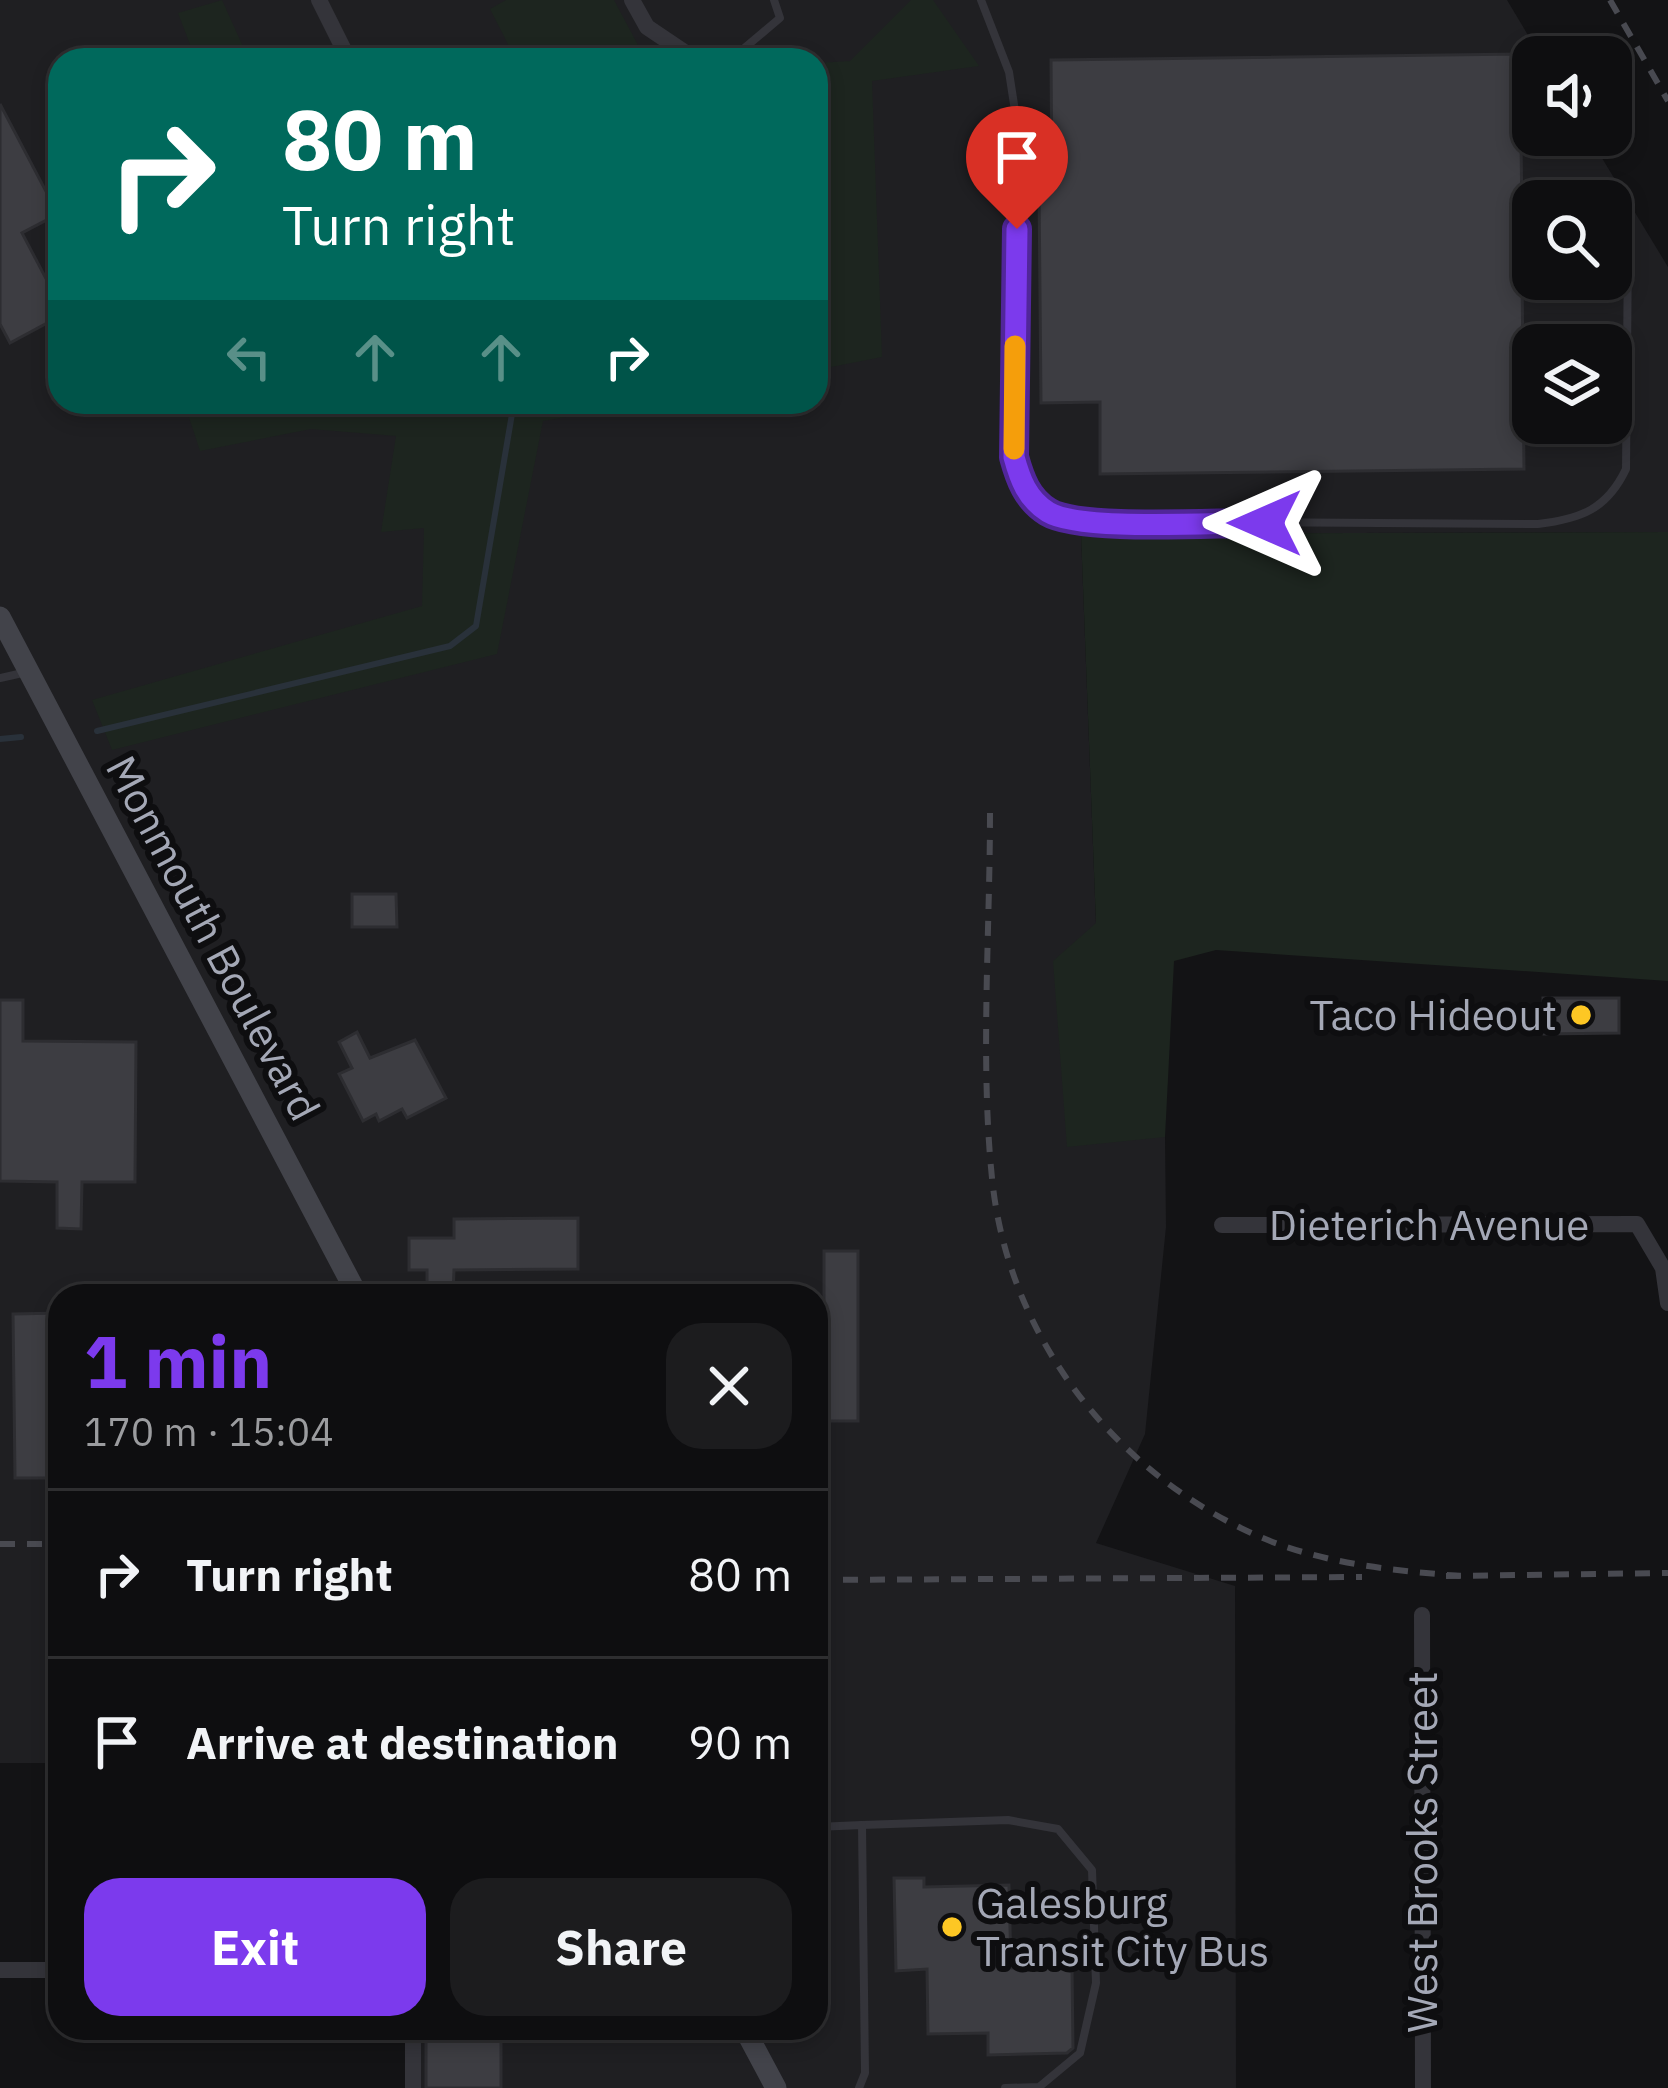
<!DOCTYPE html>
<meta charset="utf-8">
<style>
:root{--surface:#0e0e10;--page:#1c1c1e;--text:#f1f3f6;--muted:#9b9c9f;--line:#2e2e30;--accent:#7c3aed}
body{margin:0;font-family:"IBM Plex Sans",sans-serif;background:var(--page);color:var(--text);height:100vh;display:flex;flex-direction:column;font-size:45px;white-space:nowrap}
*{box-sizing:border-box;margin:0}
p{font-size:39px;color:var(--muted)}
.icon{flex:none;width:66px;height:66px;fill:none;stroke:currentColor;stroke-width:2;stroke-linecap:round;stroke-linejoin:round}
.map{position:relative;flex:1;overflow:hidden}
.side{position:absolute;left:48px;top:1284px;width:780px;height:756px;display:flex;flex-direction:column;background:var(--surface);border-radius:36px;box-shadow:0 6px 18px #0003,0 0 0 3px var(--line)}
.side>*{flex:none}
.banner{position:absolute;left:48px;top:48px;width:780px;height:366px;border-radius:36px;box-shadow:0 6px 18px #0003,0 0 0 3px var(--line);background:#00695c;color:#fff;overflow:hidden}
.buttons{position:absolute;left:1512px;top:36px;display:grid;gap:24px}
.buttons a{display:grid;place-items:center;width:120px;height:120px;border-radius:24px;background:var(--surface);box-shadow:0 6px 18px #0003,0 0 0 3px var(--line);font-size:60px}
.pin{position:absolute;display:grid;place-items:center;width:102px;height:102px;color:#fff;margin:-123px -51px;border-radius:50% 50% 50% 0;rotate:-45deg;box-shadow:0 0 12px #0007}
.pin .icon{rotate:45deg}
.me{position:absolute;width:132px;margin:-66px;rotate:270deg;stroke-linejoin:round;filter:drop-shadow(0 0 9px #0008)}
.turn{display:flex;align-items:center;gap:42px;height:252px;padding:0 36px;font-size:54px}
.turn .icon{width:156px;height:156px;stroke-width:2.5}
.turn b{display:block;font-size:84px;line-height:102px}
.lanes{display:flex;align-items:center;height:114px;padding:0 36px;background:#0003;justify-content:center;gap:60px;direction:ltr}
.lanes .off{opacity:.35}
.round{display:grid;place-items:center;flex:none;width:126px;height:126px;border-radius:36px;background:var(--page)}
.summary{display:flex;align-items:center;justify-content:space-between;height:204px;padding:0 36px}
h1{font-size:72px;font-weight:700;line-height:90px;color:var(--accent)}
.cta{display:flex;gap:24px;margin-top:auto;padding:24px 36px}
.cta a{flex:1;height:138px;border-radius:36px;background:var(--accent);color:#fff;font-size:48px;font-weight:700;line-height:138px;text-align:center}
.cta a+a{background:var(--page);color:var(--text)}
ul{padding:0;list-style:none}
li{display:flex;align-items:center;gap:36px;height:168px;padding:0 36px;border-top:3px solid var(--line)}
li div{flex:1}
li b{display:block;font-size:45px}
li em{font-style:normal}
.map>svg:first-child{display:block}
.built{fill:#1f1f22;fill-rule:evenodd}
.green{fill:#1d251f}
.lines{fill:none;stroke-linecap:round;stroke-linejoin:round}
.stream{stroke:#29313a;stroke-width:6}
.building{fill:#3d3d42;stroke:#2d2d31;stroke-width:3}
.lane{stroke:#34343a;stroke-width:8}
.street{stroke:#34343a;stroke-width:16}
.secondary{stroke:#42434a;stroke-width:21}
.rail{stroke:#494a51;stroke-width:6;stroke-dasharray:15 12;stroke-linecap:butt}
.route-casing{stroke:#51269a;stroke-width:30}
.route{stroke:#7c3aed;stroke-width:21}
.slow{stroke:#f59e0b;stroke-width:21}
.poi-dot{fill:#fdc724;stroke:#0e0e10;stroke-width:4.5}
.labels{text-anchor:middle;stroke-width:12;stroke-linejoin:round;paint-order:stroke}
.street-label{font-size:42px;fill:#a4a8b6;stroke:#0e0e10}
.poi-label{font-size:42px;fill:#a4a8b6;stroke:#0e0e10;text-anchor:end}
</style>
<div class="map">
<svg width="1668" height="2088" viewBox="0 0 1668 2088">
<rect width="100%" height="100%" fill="#131315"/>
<path class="built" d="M 0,0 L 1507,0 L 1541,57 L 1533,57 L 1533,135 L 1588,135 L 1668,267 L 1668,532 L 1081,534 L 1096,924 L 1165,1137 L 1166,1227 L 1145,1434 L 1096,1543 L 1235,1586 L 1236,2088 L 413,2088 L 413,2028 L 816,2028 L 816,1296 L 60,1296 L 60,1970 L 48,1970 L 46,1763 L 0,1763 ZM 60,60 L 816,60 L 816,402 L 60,402 ZM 1533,201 L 1611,201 L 1611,279 L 1533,279 ZM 1533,345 L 1611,345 L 1611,423 L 1533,423 Z"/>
<g class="green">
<polygon points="222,0 249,60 196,60 178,13"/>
<polygon points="506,0 614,0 646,60 516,60 490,9"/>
<polygon points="911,0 933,0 979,66 872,81 882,357 816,370 816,63 850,61"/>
<polygon points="184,402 652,402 543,421 497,654 112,750 92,700 422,606 424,528 381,532 396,436 311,429 200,451"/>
<polygon points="1668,532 1668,981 1216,950 1174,961 1165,1137 1067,1147 1053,961 1096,923 1081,534"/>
</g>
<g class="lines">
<g class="stream">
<polyline points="97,731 450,646 476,626 513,408 519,402"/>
<polyline points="0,739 21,737"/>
</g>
</g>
<g class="building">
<polygon points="1520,54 1522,222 1533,222 1533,270 1522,270 1524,469 1100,474 1100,402 1041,403 1039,188 1052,187 1051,60"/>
<polygon points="0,104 58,214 22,233 60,305 60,316 10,343 0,324"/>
<polygon points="352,894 396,894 397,927 352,927"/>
<polygon points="1543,998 1619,998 1619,1033 1544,1034"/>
<polygon points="0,1000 23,1000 23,1041 136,1042 135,1182 82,1182 81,1229 57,1228 57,1182 0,1181"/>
<polygon points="357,1032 370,1058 415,1040 446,1098 407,1118 402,1109 379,1121 376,1114 363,1121 339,1074 352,1068 339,1042"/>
<polygon points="578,1218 578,1269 454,1270 453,1296 427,1296 427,1270 409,1270 409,1238 454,1238 454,1219"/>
<rect x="824" y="1251" width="34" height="170"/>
<polygon points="60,1313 60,1478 15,1478 13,1314"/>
<polygon points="894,1878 924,1878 924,1887 1009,1885 1011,1968 1072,1967 1073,2048 1067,2053 988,2055 988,2033 928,2034 927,1969 896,1971"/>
<rect x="426" y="2028" width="75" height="60"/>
</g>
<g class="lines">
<g class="lane">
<path d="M 981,0 L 1009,72 L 1019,137 L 1014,457 C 1025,494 1042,517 1083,521 L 1538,524 C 1581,519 1607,509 1626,469 L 1628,245"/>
<polyline points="694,58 742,50 780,18 774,0"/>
<polyline points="0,678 27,672"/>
<polyline points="862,1825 1008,1820 1058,1829 1092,1870 1096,1983 1080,2053 1039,2087 1005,2088"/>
<polyline points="816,1827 862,1825 865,2073 859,2088"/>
</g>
<g class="street">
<polyline points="319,0 349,60"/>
<polyline points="632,0 647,27 693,58"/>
<polyline points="1222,1225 1637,1224 1663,1268 1668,1303"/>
<polyline points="1422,1615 1423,2088"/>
<polyline points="0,1970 60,1970"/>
<polyline points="413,2028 413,2088"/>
</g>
<g class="secondary">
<polyline points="0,617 358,1296"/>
<polyline points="744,2028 776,2088"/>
</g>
<g class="rail">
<polyline points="1610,0 1668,101"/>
<path d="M 990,813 C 990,931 980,1062 992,1178 C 1007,1332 1109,1466 1247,1531 C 1314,1563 1387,1570 1460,1576"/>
<polyline points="0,1544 60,1544"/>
<polyline points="1446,1576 1668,1573"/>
<polyline points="816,1580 1362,1577"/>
</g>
</g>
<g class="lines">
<defs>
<path id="route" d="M 1017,229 L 1014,457 C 1020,479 1027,499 1048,512 C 1081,532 1220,522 1265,523"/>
</defs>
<use href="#route" class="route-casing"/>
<use href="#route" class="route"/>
<polyline class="slow" points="1014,449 1015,346"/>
</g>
<g class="poi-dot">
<circle cx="1581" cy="1015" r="12"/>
<circle cx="952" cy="1927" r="12"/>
</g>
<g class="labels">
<g class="street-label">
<text transform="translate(213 938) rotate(62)" y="15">Monmouth Boulevard</text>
<text x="1429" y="1240">Dieterich Avenue</text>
<text transform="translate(1422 1852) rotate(-90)" y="15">West Brooks Street</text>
</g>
<g class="poi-label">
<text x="1557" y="1030">Taco Hideout</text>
<text x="976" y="1918" text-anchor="start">Galesburg<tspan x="976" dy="48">Transit City Bus</tspan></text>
</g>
</g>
</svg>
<div class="buttons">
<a><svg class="icon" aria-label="sound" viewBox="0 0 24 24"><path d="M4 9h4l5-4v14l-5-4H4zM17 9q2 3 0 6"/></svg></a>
<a><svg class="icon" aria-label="search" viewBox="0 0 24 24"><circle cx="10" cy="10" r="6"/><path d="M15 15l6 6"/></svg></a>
<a><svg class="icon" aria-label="layers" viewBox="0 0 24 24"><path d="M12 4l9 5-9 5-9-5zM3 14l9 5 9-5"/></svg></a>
</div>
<div class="pin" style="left:1017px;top:229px;background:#d93025"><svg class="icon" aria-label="arrive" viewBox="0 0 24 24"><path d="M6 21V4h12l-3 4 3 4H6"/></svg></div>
<svg class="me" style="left:1265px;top:523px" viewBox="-20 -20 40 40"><path d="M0-17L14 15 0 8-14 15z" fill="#7c3aed" stroke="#fff" stroke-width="4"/></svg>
<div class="banner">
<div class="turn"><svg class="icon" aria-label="right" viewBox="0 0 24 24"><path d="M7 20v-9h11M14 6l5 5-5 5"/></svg><div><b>80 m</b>Turn right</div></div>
<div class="lanes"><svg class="icon off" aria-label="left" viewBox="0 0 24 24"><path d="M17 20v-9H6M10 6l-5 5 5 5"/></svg><svg class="icon off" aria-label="ahead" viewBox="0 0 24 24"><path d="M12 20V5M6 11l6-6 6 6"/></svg><svg class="icon off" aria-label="ahead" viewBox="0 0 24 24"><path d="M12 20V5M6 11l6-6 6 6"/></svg><svg class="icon" aria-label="right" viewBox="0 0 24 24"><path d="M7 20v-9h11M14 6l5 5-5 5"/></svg></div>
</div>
<section class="side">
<div class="summary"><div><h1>1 min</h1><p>170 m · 15:04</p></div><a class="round"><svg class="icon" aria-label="close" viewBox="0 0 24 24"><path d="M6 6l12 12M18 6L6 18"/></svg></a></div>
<ul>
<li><svg class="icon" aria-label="right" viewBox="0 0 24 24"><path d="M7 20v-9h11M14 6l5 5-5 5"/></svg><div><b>Turn right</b></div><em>80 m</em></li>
<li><svg class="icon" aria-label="arrive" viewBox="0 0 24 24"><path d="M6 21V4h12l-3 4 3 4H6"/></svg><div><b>Arrive at destination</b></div><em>90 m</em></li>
</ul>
<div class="cta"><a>Exit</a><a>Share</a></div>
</section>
</div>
